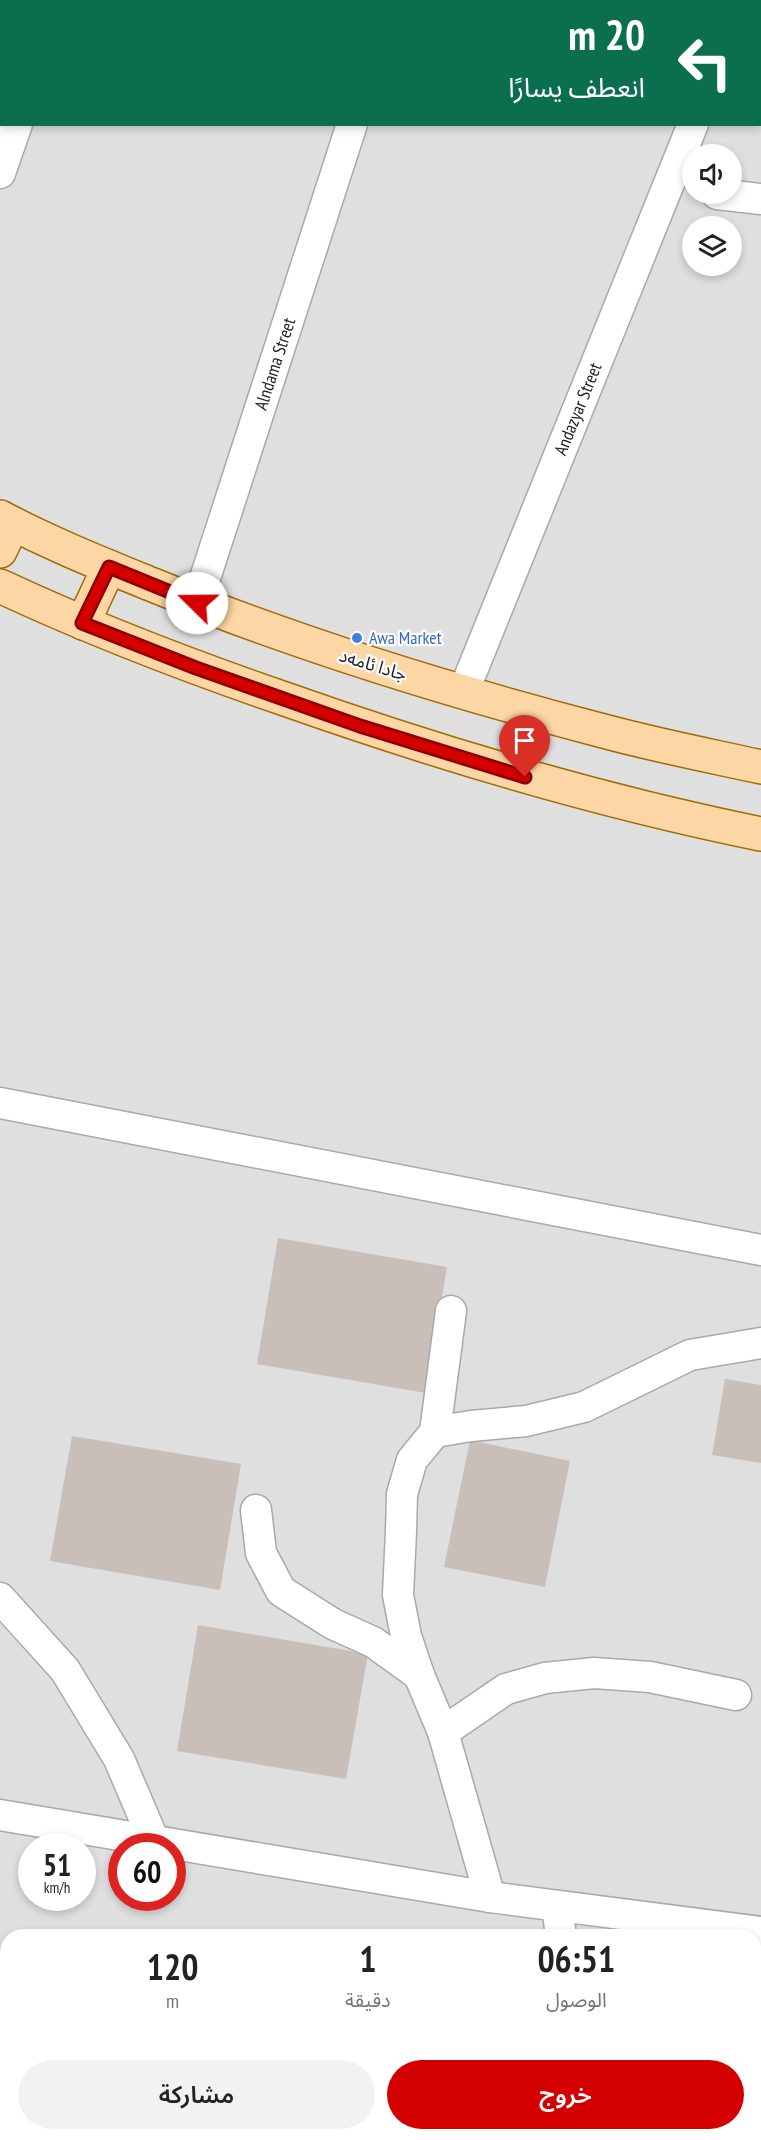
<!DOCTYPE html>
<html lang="ar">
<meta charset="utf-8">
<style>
:root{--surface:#fff;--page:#f2f2f2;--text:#222;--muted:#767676;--accent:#d40000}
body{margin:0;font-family:"PT Sans Narrow","Noto Sans Arabic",sans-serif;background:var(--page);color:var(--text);direction:rtl;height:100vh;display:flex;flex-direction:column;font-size:22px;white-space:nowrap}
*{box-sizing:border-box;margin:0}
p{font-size:20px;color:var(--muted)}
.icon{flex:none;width:33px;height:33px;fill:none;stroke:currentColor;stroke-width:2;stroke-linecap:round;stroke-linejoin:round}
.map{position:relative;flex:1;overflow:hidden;direction:ltr}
.sheet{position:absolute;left:0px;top:1929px;width:762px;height:212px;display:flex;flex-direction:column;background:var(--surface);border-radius:24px 24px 0 0;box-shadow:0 3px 9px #0003;direction:rtl}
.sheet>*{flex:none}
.top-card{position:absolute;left:0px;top:0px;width:762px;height:126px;box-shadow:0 3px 9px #0003;direction:rtl;background:#0b6e4f;color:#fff;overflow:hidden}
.tools{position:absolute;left:682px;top:144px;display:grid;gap:12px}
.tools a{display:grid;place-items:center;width:60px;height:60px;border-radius:50%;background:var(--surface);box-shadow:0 3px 9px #0003;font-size:30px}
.speed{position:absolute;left:18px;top:1833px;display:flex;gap:12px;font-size:30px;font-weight:700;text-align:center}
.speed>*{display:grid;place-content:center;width:78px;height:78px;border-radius:50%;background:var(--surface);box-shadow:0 3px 9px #0003;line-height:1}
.speed small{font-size:15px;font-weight:400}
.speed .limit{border:9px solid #d22;background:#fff;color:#111}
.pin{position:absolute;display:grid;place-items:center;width:51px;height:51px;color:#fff;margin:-62px -26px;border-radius:50% 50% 50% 0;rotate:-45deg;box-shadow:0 0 6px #0007}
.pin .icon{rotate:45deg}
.me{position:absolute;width:66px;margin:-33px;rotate:292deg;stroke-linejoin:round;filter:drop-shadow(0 0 4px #0008)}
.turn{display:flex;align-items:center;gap:21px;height:126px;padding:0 18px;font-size:27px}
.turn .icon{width:78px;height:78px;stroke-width:2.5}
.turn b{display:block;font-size:42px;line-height:51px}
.eta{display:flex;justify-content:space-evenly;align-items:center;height:102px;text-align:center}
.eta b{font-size:36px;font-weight:600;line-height:42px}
.cta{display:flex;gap:12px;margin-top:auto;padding:12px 18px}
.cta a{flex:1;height:69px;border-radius:36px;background:var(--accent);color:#fff;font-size:24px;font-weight:600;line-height:69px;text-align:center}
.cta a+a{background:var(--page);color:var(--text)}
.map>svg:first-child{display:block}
.residential{fill:#e0dfdf;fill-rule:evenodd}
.building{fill:#c7bfb8}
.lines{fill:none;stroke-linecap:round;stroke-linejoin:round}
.street-casing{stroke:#a9a9a9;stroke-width:33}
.primary-casing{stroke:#a06b00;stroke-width:36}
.street{stroke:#fff;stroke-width:30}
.primary{stroke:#fcd6a4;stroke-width:33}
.route-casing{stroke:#8a0000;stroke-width:15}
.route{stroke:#d40000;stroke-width:10}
.shop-dot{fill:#3f7fe0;stroke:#fff;stroke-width:2}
.labels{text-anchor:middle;stroke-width:4.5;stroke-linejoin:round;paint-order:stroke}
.street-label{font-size:18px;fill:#222;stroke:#fff}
.shop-label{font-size:18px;fill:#366cbe;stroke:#fff;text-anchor:start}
</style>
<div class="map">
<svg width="761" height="2140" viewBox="0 0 761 2140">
<rect width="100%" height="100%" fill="#f2efe9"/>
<path class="residential" d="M 0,0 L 761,0 L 761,2140 L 0,2140 ZM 2,2 L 760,2 L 760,124 L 2,124 ZM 693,154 L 732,154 L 732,194 L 693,194 ZM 693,226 L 732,226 L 732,266 L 693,266 ZM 32,1846 L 82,1846 L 82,1898 L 32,1898 ZM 122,1846 L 172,1846 L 172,1898 L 122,1898 ZM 8,1936 L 754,1936 L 754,2133 L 8,2133 Z"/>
<g class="building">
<polygon points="278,1238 447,1267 426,1393 257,1364"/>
<polygon points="725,1379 761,1385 761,1463 712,1455"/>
<polygon points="72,1436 241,1464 220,1590 50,1561"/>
<polygon points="470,1440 570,1461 545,1587 444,1567"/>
<polygon points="198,1625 368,1654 346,1779 177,1751"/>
<polygon points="754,1988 761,1989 761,2118 754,2117"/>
</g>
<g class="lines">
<defs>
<g id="street">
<polyline points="60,2 61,0"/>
<polyline points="400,2 401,0"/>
<polyline points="741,2 742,0"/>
<polyline points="0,173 17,124"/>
<polyline points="717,194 761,199"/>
<polyline points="197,603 352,124"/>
<polyline points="463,693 693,124"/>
<polyline points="0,1103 761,1250"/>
<polyline points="435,1432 451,1311"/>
<polyline points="256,1510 261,1553 281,1591 333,1624 373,1642 419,1675"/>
<polyline points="0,1598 65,1670 119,1759 154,1841"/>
<polyline points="443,1732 506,1689 545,1678 594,1673 650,1677 736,1695"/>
<polyline points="0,1815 490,1897 761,1932"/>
<polyline points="490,1897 443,1732 419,1675 406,1636 398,1595 401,1531 402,1494 412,1460 435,1432 471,1426 526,1421 584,1407 690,1355 761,1343"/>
<polyline points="557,1906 561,1936"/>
<polyline points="591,2133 594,2140"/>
</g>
<g id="primary">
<path d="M 0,517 C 51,544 104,565 158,587 C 305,647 457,693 611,733 C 660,746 711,756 761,767"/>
<polyline points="0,551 13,524"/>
<path d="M 0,586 C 92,629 186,665 282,698 C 438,753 598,801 761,834"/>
<polyline points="83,623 109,567"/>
</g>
</defs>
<use href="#street" class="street-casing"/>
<use href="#primary" class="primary-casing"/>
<use href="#street" class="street"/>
<use href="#primary" class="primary"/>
</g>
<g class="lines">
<defs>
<polyline id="route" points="197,603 109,567 82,623 196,668 360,726 525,777"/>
</defs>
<use href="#route" class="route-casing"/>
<use href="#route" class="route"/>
</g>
<circle class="shop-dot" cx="357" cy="638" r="6"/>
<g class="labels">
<g class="street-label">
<text transform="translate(275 364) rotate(-72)" y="6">Alndama Street</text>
<text transform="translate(578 409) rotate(-68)" y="6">Andazyar Street</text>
<text transform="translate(373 665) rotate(17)" y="6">جادا ئامەد</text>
</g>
<g class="shop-label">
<text x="369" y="644">Awa Market</text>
</g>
</g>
</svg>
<div class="tools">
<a><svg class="icon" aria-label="sound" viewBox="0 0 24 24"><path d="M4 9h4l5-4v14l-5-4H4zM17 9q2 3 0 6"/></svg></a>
<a><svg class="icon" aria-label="layers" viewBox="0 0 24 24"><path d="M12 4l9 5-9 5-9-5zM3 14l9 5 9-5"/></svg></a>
</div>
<div class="speed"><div>51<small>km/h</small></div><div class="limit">60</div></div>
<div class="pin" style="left:525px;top:777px;background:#d93025"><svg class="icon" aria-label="arrive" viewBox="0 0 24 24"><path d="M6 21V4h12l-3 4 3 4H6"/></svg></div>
<svg class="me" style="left:197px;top:603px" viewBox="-20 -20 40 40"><circle r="19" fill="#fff"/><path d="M0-13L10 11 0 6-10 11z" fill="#d40000"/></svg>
<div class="top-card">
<div class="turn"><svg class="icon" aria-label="left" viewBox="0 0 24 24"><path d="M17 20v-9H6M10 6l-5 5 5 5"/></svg><div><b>20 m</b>انعطف يسارًا</div></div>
</div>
<section class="sheet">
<div class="eta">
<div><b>06:51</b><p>الوصول</p></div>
<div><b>1</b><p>دقيقة</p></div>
<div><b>120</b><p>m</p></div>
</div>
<div class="cta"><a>خروج</a><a>مشاركة</a></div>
</section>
</div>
